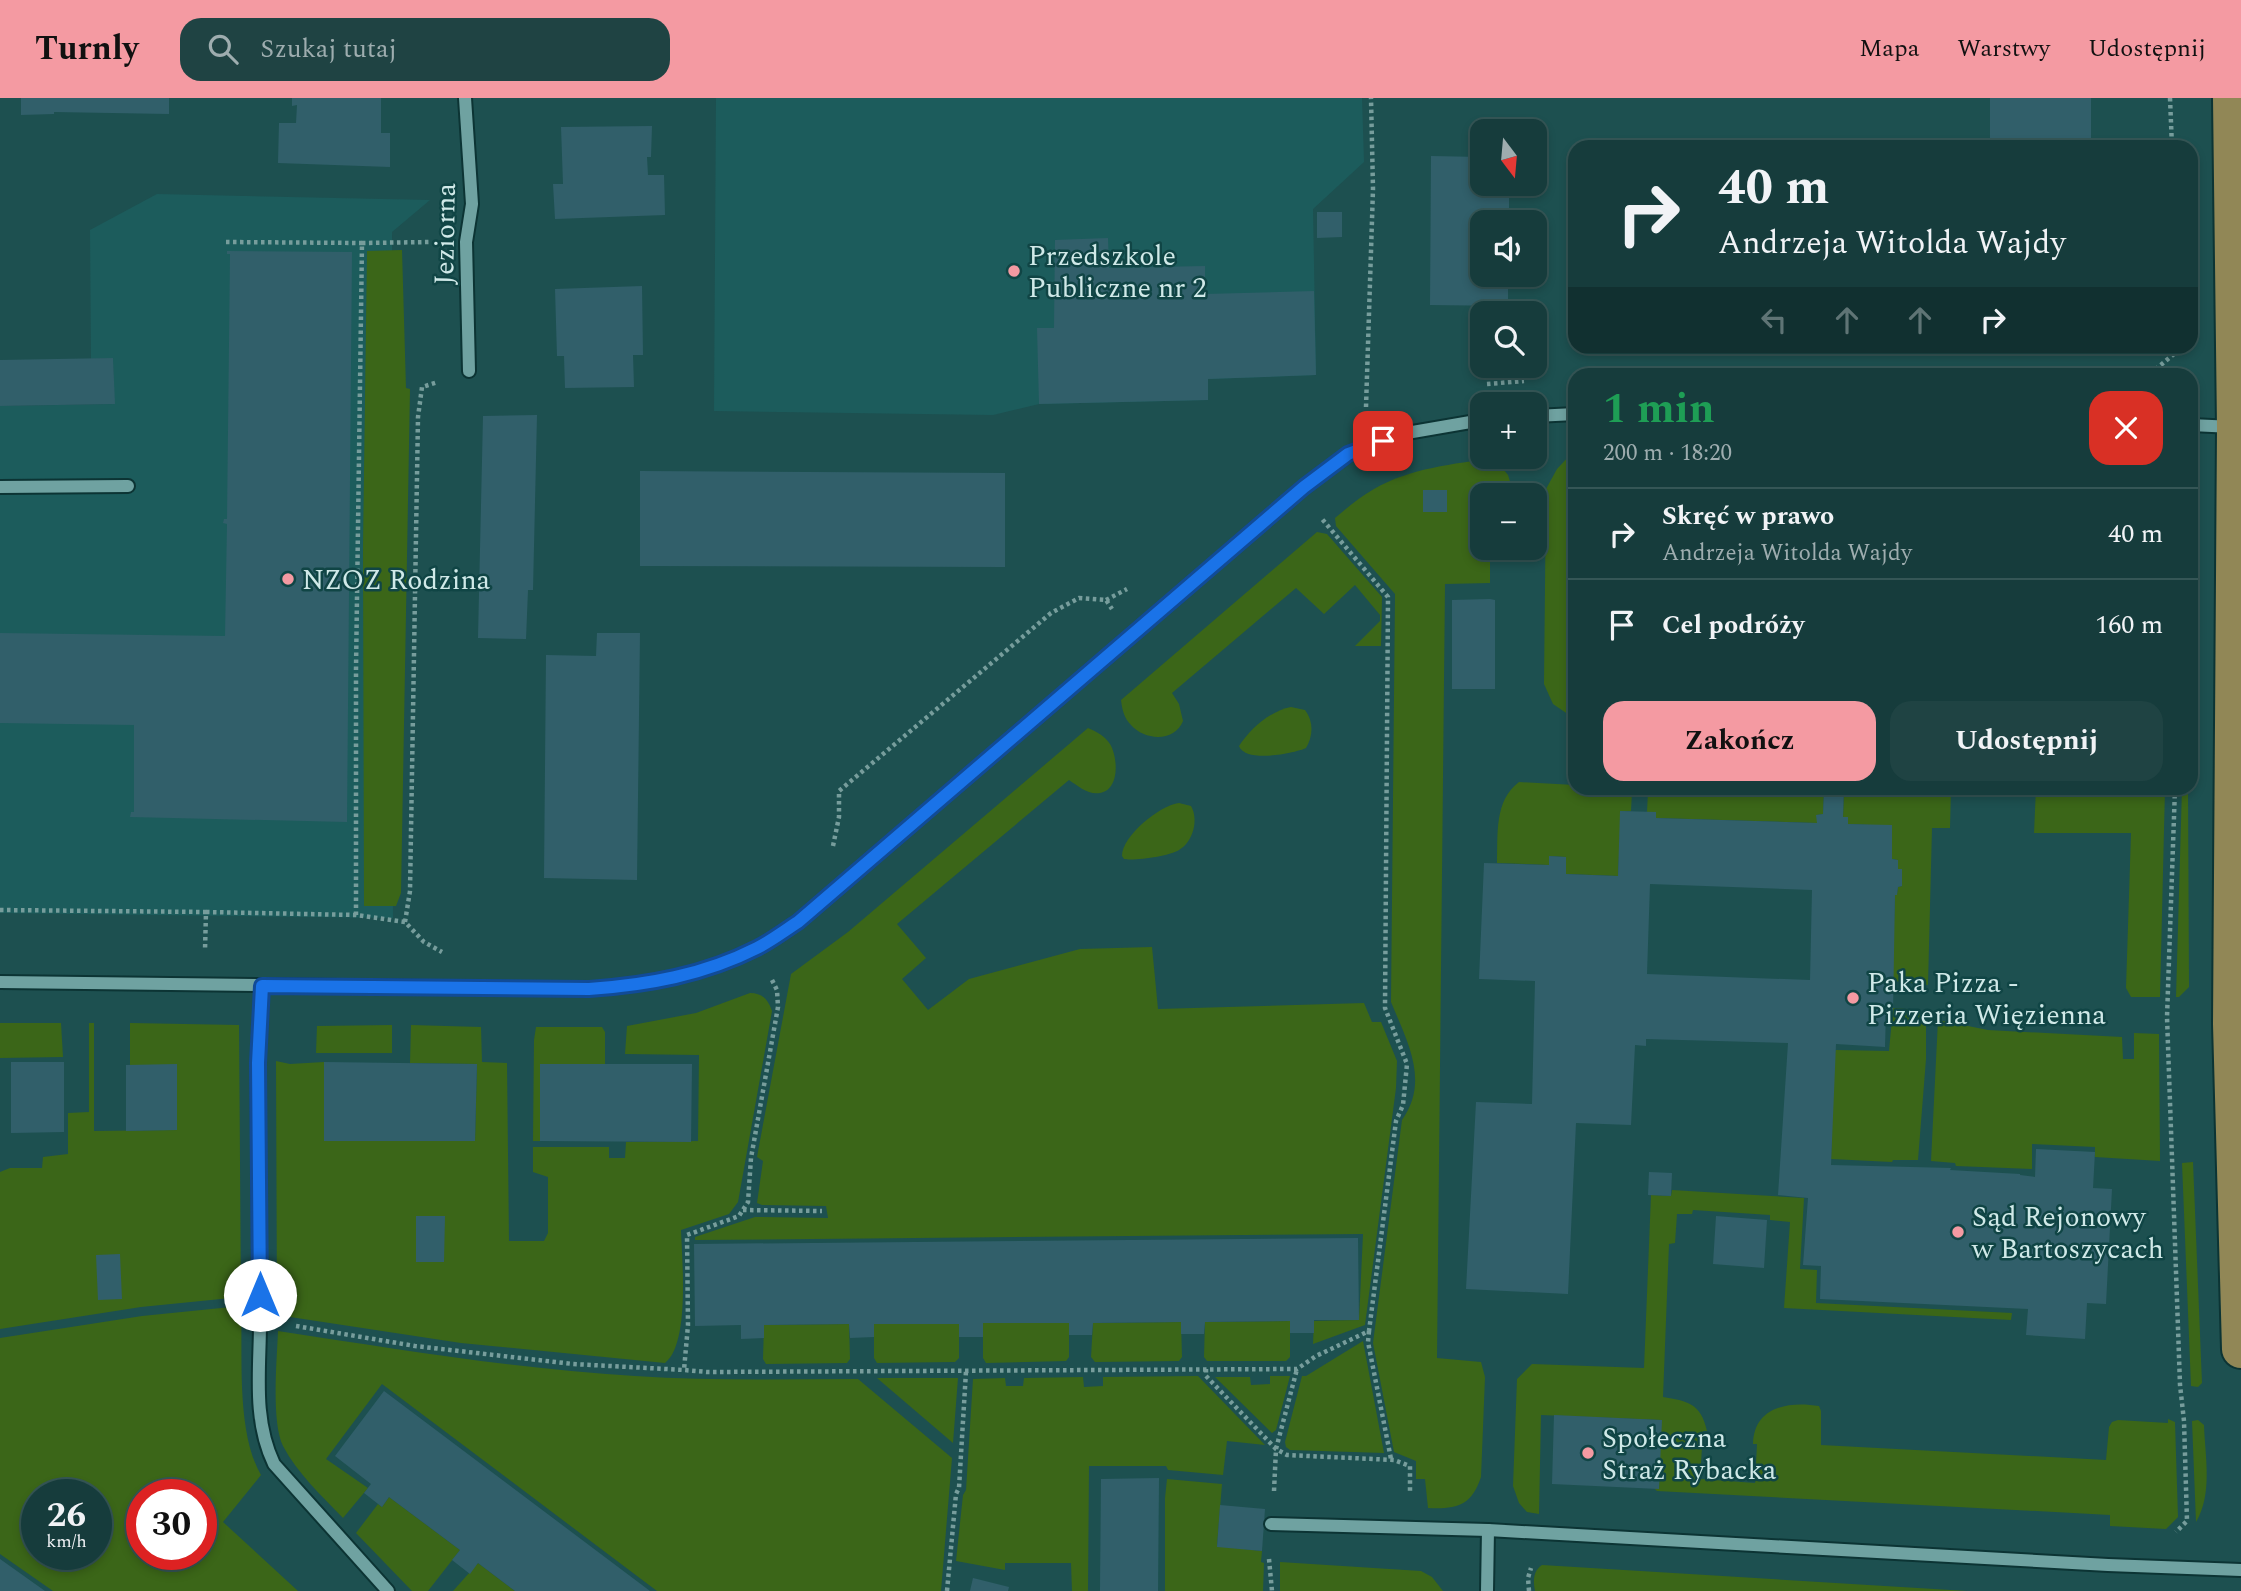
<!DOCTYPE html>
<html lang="pl">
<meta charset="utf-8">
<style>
:root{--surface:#163c3c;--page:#1f4343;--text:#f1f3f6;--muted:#9eadaf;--line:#355656;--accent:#f49aa2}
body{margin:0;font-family:Spectral,serif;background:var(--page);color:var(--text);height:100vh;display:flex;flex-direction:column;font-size:26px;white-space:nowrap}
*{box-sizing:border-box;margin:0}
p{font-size:23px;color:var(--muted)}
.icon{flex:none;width:38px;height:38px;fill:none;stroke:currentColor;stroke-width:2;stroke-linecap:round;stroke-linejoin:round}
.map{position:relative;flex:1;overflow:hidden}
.panel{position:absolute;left:1568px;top:270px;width:630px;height:427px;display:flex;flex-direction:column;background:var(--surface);border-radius:21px;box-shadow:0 4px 10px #0003,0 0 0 2px var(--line)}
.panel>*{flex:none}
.top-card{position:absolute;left:1568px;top:42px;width:630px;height:214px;border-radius:21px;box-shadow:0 4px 10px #0003,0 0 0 2px var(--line);background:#163c3c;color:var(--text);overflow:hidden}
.needle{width:46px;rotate:164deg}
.buttons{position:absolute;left:1470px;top:21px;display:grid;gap:14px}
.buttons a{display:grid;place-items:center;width:77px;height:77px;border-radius:14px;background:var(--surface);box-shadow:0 4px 10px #0003,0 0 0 2px var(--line);font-size:35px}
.speed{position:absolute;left:21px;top:1381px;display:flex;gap:14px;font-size:35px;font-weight:700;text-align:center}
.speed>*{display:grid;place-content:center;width:91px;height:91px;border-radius:50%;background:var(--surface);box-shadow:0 4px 10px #0003,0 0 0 2px var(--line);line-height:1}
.speed small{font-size:18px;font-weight:400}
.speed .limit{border:10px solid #d22;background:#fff;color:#111}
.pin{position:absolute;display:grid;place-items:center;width:60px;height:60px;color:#fff;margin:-30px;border-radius:14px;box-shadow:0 4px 10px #0006}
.me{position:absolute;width:77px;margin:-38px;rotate:0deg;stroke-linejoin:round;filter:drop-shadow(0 0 5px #0008)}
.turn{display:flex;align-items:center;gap:24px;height:147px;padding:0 35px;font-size:32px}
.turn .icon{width:91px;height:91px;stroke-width:2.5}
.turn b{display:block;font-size:49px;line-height:60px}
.lanes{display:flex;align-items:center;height:66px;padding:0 35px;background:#0003;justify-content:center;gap:35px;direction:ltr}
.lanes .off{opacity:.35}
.round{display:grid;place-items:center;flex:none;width:74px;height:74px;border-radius:21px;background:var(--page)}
.overview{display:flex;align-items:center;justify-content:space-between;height:119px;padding:0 35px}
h1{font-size:42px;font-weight:700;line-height:52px;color:#1e9e55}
.cta{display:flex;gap:14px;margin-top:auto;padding:14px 35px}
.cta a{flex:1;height:80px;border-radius:21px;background:var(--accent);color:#111;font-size:28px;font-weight:700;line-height:80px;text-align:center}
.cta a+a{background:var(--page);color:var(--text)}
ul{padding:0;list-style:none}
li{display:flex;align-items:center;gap:21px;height:91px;padding:0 35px;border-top:2px solid var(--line)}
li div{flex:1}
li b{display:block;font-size:26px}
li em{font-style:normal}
header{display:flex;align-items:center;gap:42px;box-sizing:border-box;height:98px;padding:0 35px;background:var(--accent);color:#111}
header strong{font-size:33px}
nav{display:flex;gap:38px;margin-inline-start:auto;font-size:24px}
.search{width:490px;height:63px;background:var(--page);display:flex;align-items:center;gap:18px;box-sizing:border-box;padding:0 24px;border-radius:21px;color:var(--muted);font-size:26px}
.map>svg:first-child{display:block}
.built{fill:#1c5c5c}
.green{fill:#3b6618;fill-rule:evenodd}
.building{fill:#315f6a;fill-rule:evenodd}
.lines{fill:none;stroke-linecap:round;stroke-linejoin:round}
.minor-casing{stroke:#0c3434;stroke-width:16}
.major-casing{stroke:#0c3434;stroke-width:42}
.path{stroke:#779d9c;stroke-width:4.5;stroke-dasharray:3.5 3.5;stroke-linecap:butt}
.minor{stroke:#6fa2a1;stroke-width:12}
.major{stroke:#918756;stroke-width:38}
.route-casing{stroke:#114b97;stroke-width:18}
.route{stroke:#1a73e8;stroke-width:12}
.poi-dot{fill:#f49aa2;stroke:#104545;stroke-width:2.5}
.labels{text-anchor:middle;stroke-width:5;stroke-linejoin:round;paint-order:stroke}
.street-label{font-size:28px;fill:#d0e9e8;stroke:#104545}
.poi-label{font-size:28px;fill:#d0e9e8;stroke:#104545;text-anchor:start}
</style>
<header>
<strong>Turnly</strong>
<div class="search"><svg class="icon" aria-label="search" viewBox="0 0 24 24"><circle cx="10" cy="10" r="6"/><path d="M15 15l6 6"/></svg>Szukaj tutaj</div>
<nav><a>Mapa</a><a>Warstwy</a><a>Udostępnij</a></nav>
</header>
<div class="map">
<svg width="2241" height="1493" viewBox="0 0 2241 1493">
<rect width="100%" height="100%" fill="#1d5050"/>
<g class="built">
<polygon points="716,0 1362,0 1364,64 1313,111 1316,277 1208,281 1208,302 1039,306 993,317 714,313"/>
<polygon points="157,96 430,102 392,134 393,820 0,815 0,308 114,306 113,260 91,261 90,132"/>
</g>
<g class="green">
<polygon points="402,152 406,290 410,291 401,795 396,808 364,808 363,450 367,153"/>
<polygon points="1571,356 1575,356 1575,621 1553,606 1544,586 1546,391 1557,371"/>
<path d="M 1494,360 L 1508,377 L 1513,393 L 1491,393 L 1491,397 L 1482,397 L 1482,450 L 1490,450 L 1490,485 L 1445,486 L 1437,1260 L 1481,1264 L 1485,1279 L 1481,1379 C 1471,1409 1456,1411 1428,1410 L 1425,1381 L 1416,1381 L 1416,1363 L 1394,1354 L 1373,1245 L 1402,1022 C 1430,983 1407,943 1391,904 L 1395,496 L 1336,428 L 1335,420 C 1348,409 1360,399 1374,391 C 1410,370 1454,366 1494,360 Z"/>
<path d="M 1317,434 L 1327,436 L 1382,499 L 1381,548 L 1355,548 L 1380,523 L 1380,517 L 1355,487 L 1324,516 L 1296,490 L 1172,595 L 1179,606 L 1183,623 C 1175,644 1145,643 1131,627 C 1124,620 1122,611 1121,602 Z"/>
<path d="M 1291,609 L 1305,612 C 1314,624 1313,638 1306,650 C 1292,656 1245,665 1239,648 C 1250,631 1270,613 1291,609 Z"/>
<path d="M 1088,630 C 1097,634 1105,638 1110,646 C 1118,659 1120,692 1100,695 C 1088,697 1078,688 1069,682 L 897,826 L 926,860 L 902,881 L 928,912 L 969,881 L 1080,851 L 1152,849 L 1158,911 L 1364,905 L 1372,924 L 1381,924 L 1397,963 L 1396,990 L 1365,1227 L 1313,1246 L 1314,1223 L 1359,1222 L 1363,1136 L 695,1142 L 695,1139 L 755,1119 L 828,1120 L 826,1108 L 762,1107 L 757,1105 L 763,1063 L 757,1059 L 791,876 L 848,834 Z"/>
<path d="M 1519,684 L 1575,687 L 1575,690 L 1619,690 L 1632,693 L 1631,713 L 1621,713 L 1618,778 L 1566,776 L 1566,759 L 1549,758 L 1549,767 L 1497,765 C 1498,736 1494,703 1519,684 Z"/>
<polygon points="1660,690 1824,696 1823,716 1817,717 1817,725 1656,720 1647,714 1648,694"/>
<polygon points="1844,690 1951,690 1950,730 1932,730 1928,887 1894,883 1894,879 1892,878 1895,797 1897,796 1898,789 1902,788 1902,771 1898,771 1898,762 1892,761 1892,728 1848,726 1848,719 1843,719"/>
<polygon points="2036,690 2165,690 2160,899 2131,899 2126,890 2131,735 2034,735"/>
<polygon points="2182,690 2188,690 2189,889 2179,899 2176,899"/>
<path d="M 1179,705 L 1191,708 C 1199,722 1193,744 1179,752 C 1170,758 1135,763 1124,761 L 1122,758 C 1122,738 1160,707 1179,705 Z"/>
<path d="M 750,895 C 762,895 768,901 772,913 L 738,1104 L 729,1116 L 681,1132 C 682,1162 690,1246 665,1265 L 461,1245 L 277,1217 L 276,963 L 290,966 L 324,964 L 324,1043 L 475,1043 L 477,966 L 410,965 L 411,927 L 481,929 L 482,964 L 507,965 L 509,1143 L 544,1143 L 548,1135 L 548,1079 L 533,1074 L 533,1049 L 609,1049 L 609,1060 L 625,1060 L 626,1044 L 698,1043 L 699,957 L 625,956 L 627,928 L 696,915 Z"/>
<polygon points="1893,910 1906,911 1926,918 1926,961 1918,1062 1893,1062 1892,1064 1831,1061 1834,954 1836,952 1889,953"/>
<polygon points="1938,922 1988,932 2122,939 2123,961 2134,961 2134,935 2159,936 2160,1063 2095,1059 2095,1049 2032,1046 2032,1071 1956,1068 1955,1065 1931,1063"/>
<polygon points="0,925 61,925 63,959 0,960"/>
<polygon points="89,925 94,925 94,1033 177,1032 177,967 130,967 130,925 239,927 241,1199 141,1209 0,1231 0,1074 10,1070 42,1070 43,1059 68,1056 68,1015 89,1014"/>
<polygon points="392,927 392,955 316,955 317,928"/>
<polygon points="536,929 602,929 605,934 605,966 540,966 540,1043 533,1043 534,942"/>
<polygon points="2193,1064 2202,1285 2198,1289 2191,1288 2182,1065"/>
<path d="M 1672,1092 L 1804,1100 L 1800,1171 L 1817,1172 L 1816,1205 L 2012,1215 L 2011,1222 L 1784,1210 L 1790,1124 L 1770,1122 L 1770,1117 L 1693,1112 L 1692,1116 L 1677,1116 L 1675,1145 L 1669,1146 L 1663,1299 C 1687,1303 1701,1305 1707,1333 L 1703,1333 L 1700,1381 L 1755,1385 L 1757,1346 L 1753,1346 C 1754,1309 1788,1303 1819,1308 L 1821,1313 L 1821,1347 L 2106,1362 L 2109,1329 L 2112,1324 L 2118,1322 L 2168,1325 L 2168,1321 L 2175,1324 L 2178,1419 L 2166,1431 L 2110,1428 L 2110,1417 L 1657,1393 L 1654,1390 L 1659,1390 L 1661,1322 L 1541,1317 L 1539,1416 L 1527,1414 L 1519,1405 L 1513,1388 L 1517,1281 L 1532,1266 L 1644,1270 L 1651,1097 L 1671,1098 Z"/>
<path d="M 241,1208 C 243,1258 236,1334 261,1377 L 223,1424 L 298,1493 L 53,1493 L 0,1456 L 0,1240 L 142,1218 ZM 37,1396 L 96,1396 L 96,1456 L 37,1456 ZM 142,1396 L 201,1396 L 201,1456 L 142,1456 Z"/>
<polygon points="1290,1223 1290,1259 1286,1263 1207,1263 1204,1259 1205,1224"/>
<polygon points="1181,1224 1182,1259 1179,1263 1095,1264 1091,1259 1093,1225"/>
<polygon points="983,1225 1069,1225 1069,1259 1066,1263 986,1265 983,1260"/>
<polygon points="849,1226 850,1261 847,1265 766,1266 763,1261 764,1227"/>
<polygon points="874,1226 959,1226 959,1260 955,1264 877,1265 874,1260"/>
<path d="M 278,1233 C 397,1251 515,1271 635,1278 C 709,1283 784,1281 858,1281 L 952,1360 L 941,1493 L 657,1493 L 382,1286 L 326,1361 L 368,1390 L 343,1420 C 322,1398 297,1375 283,1348 C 271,1323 277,1262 278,1233 Z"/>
<polygon points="1363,1243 1384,1355 1290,1352 1286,1349 1285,1344 1302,1278 1306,1278"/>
<polygon points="1198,1278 1265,1347 1227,1343 1223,1377 1168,1372 1166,1368 1089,1368 1088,1493 1072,1493 1071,1465 1005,1465 1005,1472 956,1463 963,1397 966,1392 973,1281 1005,1280 1006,1288 1023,1288 1024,1280 1083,1279 1084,1289 1103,1288 1103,1279"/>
<polygon points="1270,1278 1290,1278 1276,1332 1272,1335 1215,1279 1250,1279 1251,1287 1270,1286"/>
<polygon points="877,1280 958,1280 953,1345"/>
<path d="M 2198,1322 L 2204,1327 C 2205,1358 2213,1396 2196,1424 L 2192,1323 Z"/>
<polygon points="1167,1381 1222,1386 1217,1448 1262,1453 1261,1464 1264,1465 1263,1493 1165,1493 1165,1400"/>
<polygon points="389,1399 460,1452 428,1493 412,1493 356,1435 378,1406 382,1409"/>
<polygon points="1280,1464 1421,1473 1432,1479 1443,1493 1280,1493"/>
<polygon points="478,1465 515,1493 453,1493"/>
<path d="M 1542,1467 L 1967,1493 L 1535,1493 C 1533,1483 1533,1473 1542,1467 Z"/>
</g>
<g class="building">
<polygon points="21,0 169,0 169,16 54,14 54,16 21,17"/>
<polygon points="292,0 381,0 381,35 390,35 390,69 278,65 279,25 296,25 297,7 292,8"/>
<rect x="1990" y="0" width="101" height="49"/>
<polygon points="652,28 651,59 647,59 648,77 664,77 665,117 555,121 553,86 563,86 561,29"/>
<polygon points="1431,58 1482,59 1482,86 1509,86 1509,124 1482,124 1482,177 1508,177 1508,208 1430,207"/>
<polygon points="1317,114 1342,114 1342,139 1317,140"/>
<polygon points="1108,140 1109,170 1205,168 1205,196 1314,193 1316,277 1208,281 1208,302 1039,306 1037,230 1054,230 1055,142"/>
<polygon points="227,153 352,154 347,724 130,719 131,714 134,714 134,627 0,625 0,535 225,538 227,426 223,425 224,421 227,421 230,156 227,156"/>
<polygon points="642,188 643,257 633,257 634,289 565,290 564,258 557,258 555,191"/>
<polygon points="113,260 115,306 0,308 0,262"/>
<polygon points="537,317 533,492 528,492 526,541 478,540 483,318"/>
<polygon points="640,373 1005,375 1005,469 640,468"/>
<rect x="1423" y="392" width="24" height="22"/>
<polygon points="1490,501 1495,502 1495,591 1452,591 1452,502"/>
<polygon points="597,535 640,535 637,782 544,780 546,557 596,558"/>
<path d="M 1824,690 L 1844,690 L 1843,719 L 1848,719 L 1848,726 L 1892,727 L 1892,761 L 1898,762 L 1898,771 L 1902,771 L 1902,788 L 1898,789 L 1897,797 L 1895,797 L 1893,914 L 1886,914 L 1885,949 L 1836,946 L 1831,1067 L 1951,1070 L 1950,1072 L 2020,1076 L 2020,1077 L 2035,1079 L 2036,1051 L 2095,1054 L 2093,1090 L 2112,1091 L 2106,1206 L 2087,1205 L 2085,1241 L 2026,1237 L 2028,1211 L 1820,1201 L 1821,1168 L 1803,1167 L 1808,1100 L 1778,1097 L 1788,945 L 1646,941 L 1646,948 L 1635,947 L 1631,1027 L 1576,1025 L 1568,1196 L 1466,1191 L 1476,1004 L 1532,1006 L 1535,883 L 1479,881 L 1484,765 L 1549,767 L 1549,758 L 1566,759 L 1566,776 L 1618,778 L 1620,713 L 1656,714 L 1656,720 L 1817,725 L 1816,717 L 1823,716 ZM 1650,786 L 1812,792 L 1810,882 L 1647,876 Z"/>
<polygon points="11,964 64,964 64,1034 11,1035"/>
<polygon points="324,964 477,966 475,1043 324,1043"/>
<polygon points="177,966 177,1032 126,1033 126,967"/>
<polygon points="540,966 692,966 691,1044 540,1043"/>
<polygon points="1649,1074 1672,1075 1671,1098 1648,1097"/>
<polygon points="416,1118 445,1118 444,1164 416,1164"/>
<polygon points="1716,1118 1767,1122 1764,1170 1713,1166"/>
<polygon points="1358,1140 1359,1222 1314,1222 1314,1235 1290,1235 1290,1223 1205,1224 1204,1236 1181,1236 1181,1224 1093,1225 1092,1237 1069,1237 1069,1225 983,1225 983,1239 959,1239 959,1226 874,1226 874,1239 850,1240 849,1226 764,1227 764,1240 741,1241 741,1227 695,1228 694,1146"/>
<polygon points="120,1156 122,1201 98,1202 96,1157"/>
<polygon points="384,1293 650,1493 515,1493 478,1465 470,1476 452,1462 460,1452 389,1399 382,1409 364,1395 371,1386 335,1358"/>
<polygon points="1554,1317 1662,1322 1659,1391 1552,1386"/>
<polygon points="1159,1380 1158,1493 1100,1493 1101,1381"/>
<polygon points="1220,1407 1265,1411 1262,1453 1217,1449"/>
<polygon points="0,1461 45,1493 0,1493"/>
<polygon points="973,1480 1009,1489 1008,1493 970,1493"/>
</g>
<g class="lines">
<defs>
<g id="minor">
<polyline points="465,0 472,106 466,144 469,273"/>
<polyline points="1535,318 1575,316"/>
<polyline points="2191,327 2233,329"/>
<polyline points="0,389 128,388"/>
<path d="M 0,884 L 588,891 C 646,887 704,877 757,850 C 771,843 784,832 798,824 L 1304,389 L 1348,357 L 1401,336 L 1482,322"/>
<path d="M 262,888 C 262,915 258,941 258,968 C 257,1050 260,1132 260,1214 C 261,1266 251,1318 274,1366 L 388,1493"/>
<polyline points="1271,1426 1488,1432 2108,1467 2241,1472"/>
<polyline points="1487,1493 1488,1432"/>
</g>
<polyline id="major" points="2232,0 2236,330 2232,926 2241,1251"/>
</defs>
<use href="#minor" class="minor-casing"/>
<use href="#major" class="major-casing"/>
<g class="path">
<polyline points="2170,0 2172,49"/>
<polyline points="226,144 362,145"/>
<polyline points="2150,276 2174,256 2174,248"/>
<polyline points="1487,286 1524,283"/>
<polyline points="1366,309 1373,91 1371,0"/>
<polyline points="1106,502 1127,491"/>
<polyline points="2175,690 2167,919 2180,1287 2184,1323 2187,1423 2176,1434"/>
<polyline points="833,748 839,719 839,693 1051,515 1079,500 1106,502 1112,511"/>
<polyline points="0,812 206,814 205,852"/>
<polyline points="206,814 356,817 405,824 424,844 442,854"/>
<polyline points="356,817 356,571 362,145 431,144"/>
<polyline points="405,824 410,793 418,319 422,289 438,284"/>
<polyline points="772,882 777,892 778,909 751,1060 748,1104 739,1118 687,1137 688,1227 684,1272 707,1274 1297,1271 1316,1258 1369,1233 1396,1023 1403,1007 1407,966 1385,910 1388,499 1322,421"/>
<polyline points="743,1112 822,1113"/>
<polyline points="296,1228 415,1248 573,1266 684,1272"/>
<polyline points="1369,1233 1368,1244 1391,1361"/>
<polyline points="1206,1271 1206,1278 1276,1351 1287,1357 1394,1362 1410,1368 1410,1395"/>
<polyline points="1274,1393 1276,1351 1297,1271"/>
<polyline points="1269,1461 1272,1493"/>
<polyline points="947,1493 956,1396 959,1390 966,1273"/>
<polyline points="1529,1493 1528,1480 1531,1470"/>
</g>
<use href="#minor" class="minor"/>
<use href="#major" class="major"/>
</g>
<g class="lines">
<defs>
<path id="route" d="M 260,1197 L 258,965 L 262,888 L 589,891 C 647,887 704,877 757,850 C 771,843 784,833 798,824 L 1304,389 L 1348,356 L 1383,343"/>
</defs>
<use href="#route" class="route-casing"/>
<use href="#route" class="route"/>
</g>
<g class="poi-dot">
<circle cx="1014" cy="173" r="7"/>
<circle cx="288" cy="481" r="7"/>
<circle cx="1853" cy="900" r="7"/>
<circle cx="1958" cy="1134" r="7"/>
<circle cx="1588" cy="1355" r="7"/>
</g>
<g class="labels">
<g class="street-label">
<text transform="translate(444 136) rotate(-89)" y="10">Jeziorna</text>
</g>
<g class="poi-label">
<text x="1028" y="167">Przedszkole<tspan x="1028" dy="32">Publiczne nr 2</tspan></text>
<text x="302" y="491">NZOZ Rodzina</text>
<text x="1867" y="894">Paka Pizza -<tspan x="1867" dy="32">Pizzeria Więzienna</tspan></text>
<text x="1972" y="1128">Sąd Rejonowy<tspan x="1972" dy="32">w Bartoszycach</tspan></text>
<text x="1602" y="1349">Społeczna<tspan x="1602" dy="32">Straż Rybacka</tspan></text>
</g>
</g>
</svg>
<div class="buttons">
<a><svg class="needle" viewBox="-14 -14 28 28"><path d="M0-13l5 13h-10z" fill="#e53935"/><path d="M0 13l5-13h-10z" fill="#9eadaf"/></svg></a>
<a><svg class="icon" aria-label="sound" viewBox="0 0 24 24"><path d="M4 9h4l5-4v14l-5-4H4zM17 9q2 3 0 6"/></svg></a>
<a><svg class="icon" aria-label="search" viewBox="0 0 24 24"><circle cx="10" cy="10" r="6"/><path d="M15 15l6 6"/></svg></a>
<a>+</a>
<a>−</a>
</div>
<div class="speed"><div>26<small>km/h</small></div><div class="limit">30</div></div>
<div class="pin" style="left:1383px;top:343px;background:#d93025"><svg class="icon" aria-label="arrive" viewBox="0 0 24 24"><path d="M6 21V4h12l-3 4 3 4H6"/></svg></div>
<svg class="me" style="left:260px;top:1197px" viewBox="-20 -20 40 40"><circle r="19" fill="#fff"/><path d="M0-13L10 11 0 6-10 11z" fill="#1a73e8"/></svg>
<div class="top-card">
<div class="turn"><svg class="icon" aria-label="right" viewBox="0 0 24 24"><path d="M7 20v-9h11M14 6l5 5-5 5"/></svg><div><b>40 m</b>Andrzeja Witolda Wajdy</div></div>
<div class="lanes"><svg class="icon off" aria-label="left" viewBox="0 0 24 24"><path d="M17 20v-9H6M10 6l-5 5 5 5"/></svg><svg class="icon off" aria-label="ahead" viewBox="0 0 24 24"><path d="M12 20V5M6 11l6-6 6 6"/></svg><svg class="icon off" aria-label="ahead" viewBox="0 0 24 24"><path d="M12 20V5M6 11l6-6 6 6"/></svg><svg class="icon" aria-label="right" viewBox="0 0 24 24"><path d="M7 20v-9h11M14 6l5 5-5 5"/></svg></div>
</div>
<section class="panel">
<div class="overview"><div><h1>1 min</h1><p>200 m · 18:20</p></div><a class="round" style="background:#d93025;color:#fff"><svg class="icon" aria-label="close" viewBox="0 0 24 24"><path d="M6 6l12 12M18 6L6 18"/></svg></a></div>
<ul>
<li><svg class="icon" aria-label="right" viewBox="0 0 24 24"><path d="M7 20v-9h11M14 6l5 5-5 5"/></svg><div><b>Skręć w prawo</b><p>Andrzeja Witolda Wajdy</p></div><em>40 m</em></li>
<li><svg class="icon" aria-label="arrive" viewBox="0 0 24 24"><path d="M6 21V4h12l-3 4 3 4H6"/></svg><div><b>Cel podróży</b></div><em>160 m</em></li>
</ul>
<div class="cta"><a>Zakończ</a><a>Udostępnij</a></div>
</section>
</div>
